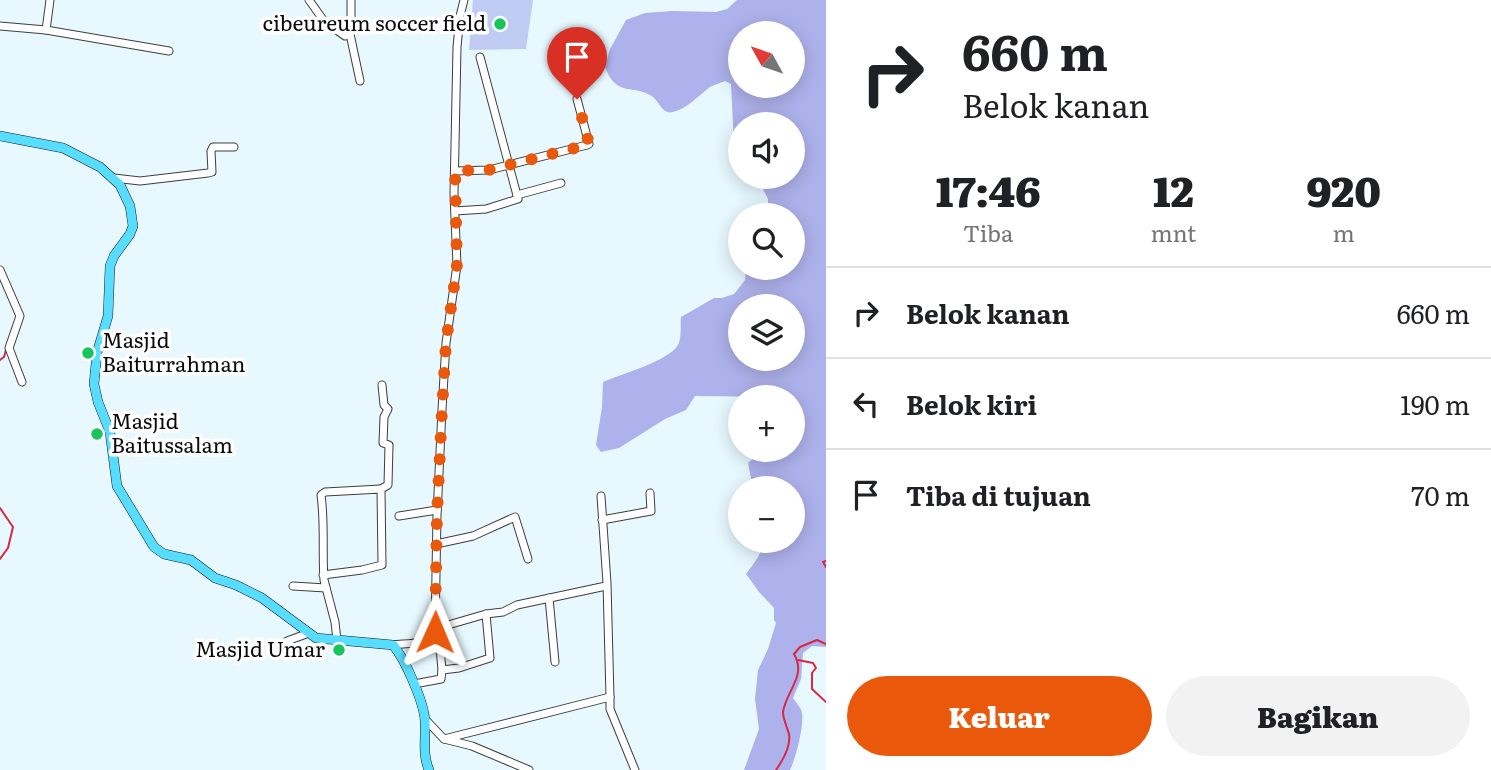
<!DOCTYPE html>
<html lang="id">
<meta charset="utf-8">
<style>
:root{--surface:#fff;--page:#f2f2f2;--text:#202124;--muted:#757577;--line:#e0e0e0;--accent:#ea580c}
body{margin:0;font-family:Literata,serif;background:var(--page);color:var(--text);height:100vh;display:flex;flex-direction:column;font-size:26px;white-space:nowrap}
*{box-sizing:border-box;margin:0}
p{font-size:23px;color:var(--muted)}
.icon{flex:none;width:38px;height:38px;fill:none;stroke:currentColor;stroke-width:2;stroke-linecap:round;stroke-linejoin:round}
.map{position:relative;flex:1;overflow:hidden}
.details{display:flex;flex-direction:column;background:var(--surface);width:665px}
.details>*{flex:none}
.guide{background:#fff;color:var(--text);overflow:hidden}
.needle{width:46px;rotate:310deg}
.buttons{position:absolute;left:728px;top:21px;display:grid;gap:14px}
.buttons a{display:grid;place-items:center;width:77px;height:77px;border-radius:50%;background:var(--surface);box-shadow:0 4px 18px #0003;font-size:35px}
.pin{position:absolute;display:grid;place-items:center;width:60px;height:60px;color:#fff;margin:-72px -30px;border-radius:50% 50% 50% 0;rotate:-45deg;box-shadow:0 0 7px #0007}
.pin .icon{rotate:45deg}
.me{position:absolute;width:77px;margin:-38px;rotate:1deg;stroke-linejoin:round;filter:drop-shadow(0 0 5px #0008)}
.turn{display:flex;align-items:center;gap:24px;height:147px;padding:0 21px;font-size:32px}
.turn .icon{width:91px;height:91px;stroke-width:2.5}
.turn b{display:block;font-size:49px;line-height:60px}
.eta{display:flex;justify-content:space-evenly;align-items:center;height:119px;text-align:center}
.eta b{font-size:42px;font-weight:800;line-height:49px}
.cta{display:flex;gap:14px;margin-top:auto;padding:14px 21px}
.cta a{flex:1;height:80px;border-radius:42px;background:var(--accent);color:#fff;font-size:28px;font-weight:800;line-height:80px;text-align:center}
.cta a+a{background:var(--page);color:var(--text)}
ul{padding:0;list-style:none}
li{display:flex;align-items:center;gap:21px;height:91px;padding:0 21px;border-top:2px solid var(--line)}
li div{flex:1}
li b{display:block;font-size:26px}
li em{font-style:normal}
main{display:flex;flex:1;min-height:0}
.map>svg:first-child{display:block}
.green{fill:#aeb2ec;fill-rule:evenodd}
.pitch{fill:#c0cbf3}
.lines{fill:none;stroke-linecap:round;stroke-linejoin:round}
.stream{stroke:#d92742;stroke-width:2}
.minor-casing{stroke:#3d3d3d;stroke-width:9}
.major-casing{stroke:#1b1b1b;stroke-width:10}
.minor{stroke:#fff;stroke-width:7}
.major{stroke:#57ddff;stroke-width:9}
.route{stroke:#ea580c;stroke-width:12;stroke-dasharray:0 21.6}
.poi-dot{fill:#17c55d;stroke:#fff;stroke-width:2.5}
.labels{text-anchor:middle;stroke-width:7;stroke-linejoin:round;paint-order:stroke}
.poi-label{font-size:21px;fill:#0a0a0a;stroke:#fff;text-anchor:end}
</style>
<main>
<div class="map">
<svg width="826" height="770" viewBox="0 0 826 770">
<rect width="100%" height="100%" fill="#e7f9ff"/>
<path class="green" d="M 737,0 L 826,0 L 826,647 L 812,646 L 803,653 L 801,679 L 793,698 C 796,703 801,707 802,713 C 804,726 796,758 790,770 L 744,770 L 759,729 L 755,699 L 758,670 L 768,649 L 776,623 L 774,620 L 774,608 L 759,592 L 746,574 C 753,564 764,553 761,541 L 793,541 L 793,488 L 753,488 L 748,463 L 763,450 L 793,450 L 793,397 L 695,396 L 686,410 L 665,419 L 619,448 L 601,452 L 596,445 L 602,407 L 603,382 C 621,374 667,362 678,345 C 682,338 680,324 681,317 L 714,298 L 722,298 L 734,294 L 745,280 L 746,268 L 793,268 L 793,215 L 768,215 L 768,199 L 757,177 L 793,177 L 793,124 L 740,124 L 740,159 L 734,146 L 731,84 L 725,81 C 720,83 714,85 710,87 C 698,96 688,108 673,112 C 663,115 660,103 653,97 C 634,83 617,99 605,67 L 610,49 L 626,20 L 645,13 L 672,11 L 716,12 L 727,9 ZM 740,33 L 793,33 L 793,86 L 740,86 ZM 740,306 L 793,306 L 793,359 L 740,359 Z"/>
<polygon class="pitch" points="473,0 533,0 526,49 469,50"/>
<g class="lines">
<g class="stream">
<polyline points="0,360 4,357 6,350"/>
<polyline points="0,508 13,527 8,548 0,559"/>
<polyline points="826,561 823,562 826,567"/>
<polyline points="798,660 813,663 816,668 812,673 812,689 826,702"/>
<path d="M 776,770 C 783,760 791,746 789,734 C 787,727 783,719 783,712 C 786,691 807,676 794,654 L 800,647 L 817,640 L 826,644"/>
</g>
<defs>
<g id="minor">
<polyline points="309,0 324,21 345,36 350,34 351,29 351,0"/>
<polyline points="0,26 46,30 169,51"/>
<polyline points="46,30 50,0"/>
<polyline points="350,34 360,81"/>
<polyline points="455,171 489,170 587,145 589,144 577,99"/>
<polyline points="114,178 140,181 208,173 212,172 211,151 213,147 234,147"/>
<polyline points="517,195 561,183"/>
<polyline points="455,211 486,209 518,199 480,57"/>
<polyline points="0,270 20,316 9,348 22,382"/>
<polyline points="381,489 388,485 389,445 383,443 384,417 388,409 384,405 382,385"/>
<polyline points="601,496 607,583 610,697"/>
<polyline points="399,516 437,510"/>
<polyline points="602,520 651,511 650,493"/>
<polyline points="436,544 473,536 515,517 528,559"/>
<path d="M 323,575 L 362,570 L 382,565 L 381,489 L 325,492 L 321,495 C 325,523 322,552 324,580 L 335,622 L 337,640"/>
<polyline points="293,586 326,588"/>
<polyline points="549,598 555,662"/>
<polyline points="447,629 450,647 440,648 442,670 459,668 490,658 486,614"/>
<polyline points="435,632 447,629 448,625 486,614 503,612 517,605 606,586"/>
<polyline points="287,641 309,633"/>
<path d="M 393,645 C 407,643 428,645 435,632 L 437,515 L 442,410 L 446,343 L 457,265 L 454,194 L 457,47 L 460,16 L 464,0"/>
<polyline points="414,684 441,679 442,670"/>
<polyline points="425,719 444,739 472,746 529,770"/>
<polyline points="444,739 610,697 610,709 635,770"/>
</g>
<path id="major" d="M 0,136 L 63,148 L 100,167 L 120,185 L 130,206 L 133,226 L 130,234 L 114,256 L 110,266 L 108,316 L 97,353 L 94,384 L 98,402 L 110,432 L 117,486 L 154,547 L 164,554 L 191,560 L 215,578 L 236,585 L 262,598 L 316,638 L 393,645 C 405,659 424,702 425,721 C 426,738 422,753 429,770"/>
</defs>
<use href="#minor" class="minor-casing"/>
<use href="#major" class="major-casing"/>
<use href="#minor" class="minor"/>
<use href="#major" class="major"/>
</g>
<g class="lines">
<polyline class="route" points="435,632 437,515 442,410 446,343 457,265 455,171 489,170 587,145 589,144 577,99"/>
</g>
<g class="poi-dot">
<circle cx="500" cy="24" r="7"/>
<circle cx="88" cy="353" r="7"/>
<circle cx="97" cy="434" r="7"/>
<circle cx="339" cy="650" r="7"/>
</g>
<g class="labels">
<g class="poi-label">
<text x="486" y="31">cibeureum soccer field</text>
<text x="102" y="348" text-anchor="start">Masjid<tspan x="102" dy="24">Baiturrahman</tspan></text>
<text x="111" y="429" text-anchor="start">Masjid<tspan x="111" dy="24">Baitussalam</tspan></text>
<text x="325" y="657">Masjid Umar</text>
</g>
</g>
</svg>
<div class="buttons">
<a><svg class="needle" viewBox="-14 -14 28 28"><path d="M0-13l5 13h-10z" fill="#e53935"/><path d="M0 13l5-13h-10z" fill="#757577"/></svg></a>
<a><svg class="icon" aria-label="sound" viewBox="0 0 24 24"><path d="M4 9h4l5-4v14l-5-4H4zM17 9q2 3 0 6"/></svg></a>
<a><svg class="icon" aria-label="search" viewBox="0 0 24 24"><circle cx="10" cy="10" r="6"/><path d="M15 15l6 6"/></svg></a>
<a><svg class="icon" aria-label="layers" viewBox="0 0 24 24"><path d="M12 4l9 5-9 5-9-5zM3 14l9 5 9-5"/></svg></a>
<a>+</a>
<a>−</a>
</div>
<div class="pin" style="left:577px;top:99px;background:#d93025"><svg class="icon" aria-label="arrive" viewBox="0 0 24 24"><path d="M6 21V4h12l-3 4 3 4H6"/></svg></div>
<svg class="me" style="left:435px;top:632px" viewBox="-20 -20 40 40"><path d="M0-17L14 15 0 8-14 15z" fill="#ea580c" stroke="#fff" stroke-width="4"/></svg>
</div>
<section class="details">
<div class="guide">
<div class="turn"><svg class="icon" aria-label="right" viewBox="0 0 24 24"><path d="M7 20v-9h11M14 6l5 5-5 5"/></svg><div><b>660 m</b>Belok kanan</div></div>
</div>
<div class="eta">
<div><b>17:46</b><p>Tiba</p></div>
<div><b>12</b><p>mnt</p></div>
<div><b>920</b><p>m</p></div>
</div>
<ul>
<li><svg class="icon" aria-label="right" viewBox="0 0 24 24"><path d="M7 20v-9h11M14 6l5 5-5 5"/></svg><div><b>Belok kanan</b></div><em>660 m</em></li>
<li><svg class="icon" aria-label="left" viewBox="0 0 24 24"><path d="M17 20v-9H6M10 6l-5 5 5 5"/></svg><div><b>Belok kiri</b></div><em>190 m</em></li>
<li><svg class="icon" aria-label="arrive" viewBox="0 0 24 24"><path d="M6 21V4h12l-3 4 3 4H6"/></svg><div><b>Tiba di tujuan</b></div><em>70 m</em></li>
</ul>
<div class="cta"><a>Keluar</a><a>Bagikan</a></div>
</section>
</main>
